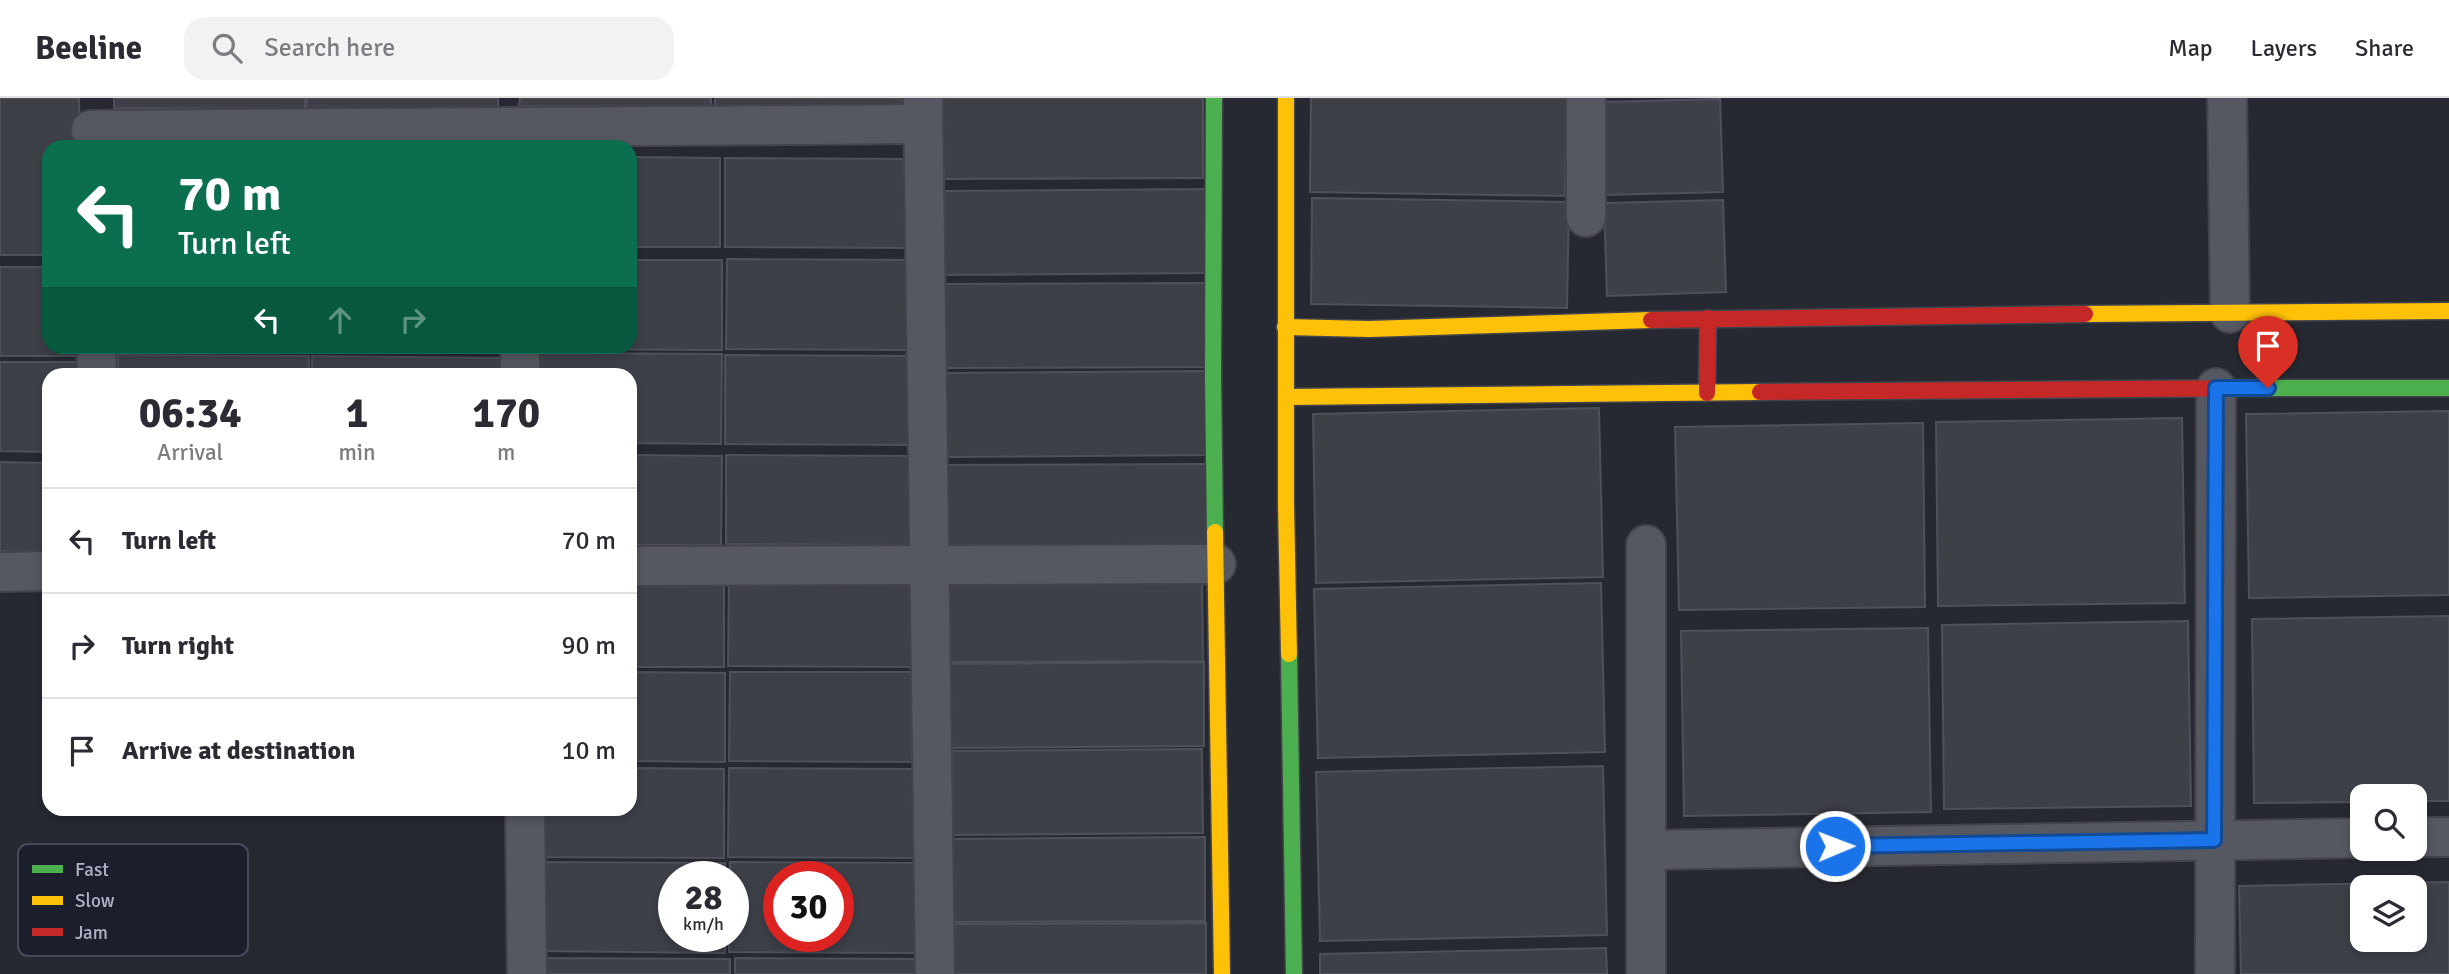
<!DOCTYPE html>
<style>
:root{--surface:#fff;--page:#f2f2f3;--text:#2b2b33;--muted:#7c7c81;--line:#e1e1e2}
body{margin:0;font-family:Signika,sans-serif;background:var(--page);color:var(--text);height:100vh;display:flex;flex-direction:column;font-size:26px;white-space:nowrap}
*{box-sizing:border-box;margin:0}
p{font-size:23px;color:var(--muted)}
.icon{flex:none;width:38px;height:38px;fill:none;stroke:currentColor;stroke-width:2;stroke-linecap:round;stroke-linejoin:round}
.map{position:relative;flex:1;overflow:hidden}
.details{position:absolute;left:42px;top:270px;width:595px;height:448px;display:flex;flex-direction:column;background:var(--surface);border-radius:21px;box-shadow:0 4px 10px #0003}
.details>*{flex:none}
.hud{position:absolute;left:42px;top:42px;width:595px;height:214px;border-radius:21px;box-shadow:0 4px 10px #0003;background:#0b6e4f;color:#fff;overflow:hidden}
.tools{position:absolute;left:2350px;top:686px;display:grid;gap:14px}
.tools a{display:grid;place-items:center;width:77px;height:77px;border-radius:14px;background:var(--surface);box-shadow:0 4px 10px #0003;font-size:35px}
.speed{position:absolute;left:658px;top:763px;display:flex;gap:14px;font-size:35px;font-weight:700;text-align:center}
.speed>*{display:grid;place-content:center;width:91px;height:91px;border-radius:50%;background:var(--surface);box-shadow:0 4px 10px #0003;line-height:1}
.speed small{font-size:18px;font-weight:400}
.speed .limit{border:10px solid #d22;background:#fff;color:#111}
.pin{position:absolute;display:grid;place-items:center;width:60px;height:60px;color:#fff;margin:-72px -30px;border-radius:50% 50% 50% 0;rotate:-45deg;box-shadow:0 0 7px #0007}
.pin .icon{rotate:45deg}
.me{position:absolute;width:77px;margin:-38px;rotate:89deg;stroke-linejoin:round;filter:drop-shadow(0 0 5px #0008)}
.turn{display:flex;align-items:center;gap:24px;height:147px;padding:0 21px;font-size:32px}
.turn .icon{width:91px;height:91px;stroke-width:2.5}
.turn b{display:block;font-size:49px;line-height:60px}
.lanes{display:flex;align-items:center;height:66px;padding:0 21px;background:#0003;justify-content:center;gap:35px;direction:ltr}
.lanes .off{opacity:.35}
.eta{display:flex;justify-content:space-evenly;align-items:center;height:119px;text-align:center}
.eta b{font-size:42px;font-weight:800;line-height:49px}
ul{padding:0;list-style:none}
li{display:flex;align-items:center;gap:21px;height:105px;padding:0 21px;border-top:2px solid var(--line)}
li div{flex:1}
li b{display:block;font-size:26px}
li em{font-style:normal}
header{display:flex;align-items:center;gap:42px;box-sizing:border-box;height:98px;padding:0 35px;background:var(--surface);border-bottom:2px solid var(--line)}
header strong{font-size:33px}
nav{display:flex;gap:38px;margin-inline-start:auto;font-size:24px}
.search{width:490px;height:63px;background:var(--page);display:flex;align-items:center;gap:18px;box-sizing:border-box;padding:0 24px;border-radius:21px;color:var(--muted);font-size:26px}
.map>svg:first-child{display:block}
.building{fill:#3e4048;stroke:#4e505a;stroke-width:2;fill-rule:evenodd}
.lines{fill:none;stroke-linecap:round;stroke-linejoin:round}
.street-casing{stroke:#43444b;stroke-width:42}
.fast-casing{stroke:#43444b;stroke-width:19}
.slow-casing{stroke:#43444b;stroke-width:19}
.jam-casing{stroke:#43444b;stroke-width:19}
.street{stroke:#565861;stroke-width:38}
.fast{stroke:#4caf50;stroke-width:16}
.slow{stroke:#ffc107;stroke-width:16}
.jam{stroke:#c62828;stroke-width:16}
.route-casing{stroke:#114b97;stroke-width:18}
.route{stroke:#1a73e8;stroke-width:12}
.key{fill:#1b1e2c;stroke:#484b5a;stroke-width:2}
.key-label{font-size:19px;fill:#b0b3c4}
</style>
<header>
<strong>Beeline</strong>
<div class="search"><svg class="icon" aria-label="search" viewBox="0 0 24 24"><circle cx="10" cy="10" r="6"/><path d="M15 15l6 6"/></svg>Search here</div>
<nav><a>Map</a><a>Layers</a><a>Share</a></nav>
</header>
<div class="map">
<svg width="2449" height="876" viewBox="0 0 2449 876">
<rect width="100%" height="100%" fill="#272932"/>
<g class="building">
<polygon points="0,0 79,0 80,49 49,49 49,157 0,157"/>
<polygon points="114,0 305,0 305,11 114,10"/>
<polygon points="307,0 498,0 498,15 306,14"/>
<polygon points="520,0 711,0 711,9 519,8"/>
<polygon points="715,0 906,0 906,9 715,8"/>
<polygon points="938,0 1203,0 1203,80 938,81"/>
<polygon points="1311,0 1567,0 1565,98 1310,94"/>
<polygon points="1720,1 1723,94 1604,97 1602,4"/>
<polygon points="630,59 720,60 720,149 630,149"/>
<polygon points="725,60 917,61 916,150 725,149"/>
<polygon points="1205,91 1206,175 941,177 940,93"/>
<polygon points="1312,100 1569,104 1567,210 1311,206"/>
<polygon points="1723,102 1726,194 1607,198 1604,105"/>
<polygon points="727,161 918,162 918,252 726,251"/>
<polygon points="630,162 722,162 722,252 531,251 531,248 630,248"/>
<polygon points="0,169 49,169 49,248 84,248 84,258 0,258"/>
<polygon points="1207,185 1208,269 943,270 942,186"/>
<polygon points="118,248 309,248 309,254 118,253"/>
<polygon points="314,248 504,248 504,254 314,253"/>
<polygon points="531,255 722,256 721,346 630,345 630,276 531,276"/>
<polygon points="118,257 309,258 309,276 118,276"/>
<polygon points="725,257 917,258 916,347 725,346"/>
<polygon points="312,258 503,260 503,276 312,276"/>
<polygon points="0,264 84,264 83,276 49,276 49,354 0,353"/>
<polygon points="1208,273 1209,357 944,359 943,275"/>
<polygon points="1599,310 1603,479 1316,485 1313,316"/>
<polygon points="2449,313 2449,497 2249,500 2246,316"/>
<polygon points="2182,320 2185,505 1938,508 1936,324"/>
<polygon points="1923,325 1925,509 1679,512 1675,329"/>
<polygon points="630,357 722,358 721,447 630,447"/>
<polygon points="726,357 918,358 917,447 726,446"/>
<polygon points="0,364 49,365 49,454 0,453"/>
<polygon points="1207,366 1208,450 937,457 943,367"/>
<polygon points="630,479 724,480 724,569 630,569"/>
<polygon points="729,479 920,480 920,569 728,568"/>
<polygon points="1202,479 1203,563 938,564 937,480"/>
<polygon points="1601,485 1605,654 1318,660 1314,491"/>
<polygon points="2449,518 2449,703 2415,703 2415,698 2362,698 2362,704 2254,705 2252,521"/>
<polygon points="2188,523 2191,708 1944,711 1942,527"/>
<polygon points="1928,530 1931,714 1684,718 1681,533"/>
<polygon points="1204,564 1204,648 939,650 939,566"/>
<polygon points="630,574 725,575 725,664 630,663"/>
<polygon points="730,574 921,574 921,664 729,663"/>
<polygon points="1202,651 1203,735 938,737 938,653"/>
<polygon points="1603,668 1607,837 1320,843 1316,674"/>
<polygon points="630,670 724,671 724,760 533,759 533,710 630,710"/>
<polygon points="729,670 920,671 919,760 728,759"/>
<polygon points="1205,739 1205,823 940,824 940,741"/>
<polygon points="534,764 725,765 725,779 674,779 674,838 725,838 725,855 534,853"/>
<path d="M 730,764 L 921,765 L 920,855 L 729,854 L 729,838 L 733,838 L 733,779 L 730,779 ZM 779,779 L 838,779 L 838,838 L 779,838 Z"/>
<path d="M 2449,784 L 2449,876 L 2241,876 L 2239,788 ZM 2362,789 L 2415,789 L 2415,842 L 2362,842 Z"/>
<polygon points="1206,825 1206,876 941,876 941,826"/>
<polygon points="1606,850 1607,876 1320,876 1320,856"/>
<polygon points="539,860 730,861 730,876 539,876"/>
<polygon points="735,860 926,861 926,876 735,876"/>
</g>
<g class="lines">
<defs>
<g id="street">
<polyline points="923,0 935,876"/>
<polyline points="1586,0 1586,119"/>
<polyline points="2227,0 2230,215"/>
<polyline points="91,32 923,26"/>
<polyline points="96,248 97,276"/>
<polyline points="520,248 520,276"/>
<polyline points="630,468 1216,466"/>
<polyline points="0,474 49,473"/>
<polyline points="525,710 527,876"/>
<polyline points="2415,739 2449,739"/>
<polyline points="1646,752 2362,740"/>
<polyline points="1646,876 1646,447"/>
<polyline points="2215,876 2216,290"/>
</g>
<g id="fast">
<polyline points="1214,0 1213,279 1215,434"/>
<polyline points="2258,290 2449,290"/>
<polyline points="1289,556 1294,876"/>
</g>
<g id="slow">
<polyline points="1286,0 1286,406 1289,556"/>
<polyline points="2085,216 2449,213"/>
<polyline points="1285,229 1369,231 1651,222"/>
<polyline points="1286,299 1760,294"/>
<polyline points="1215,434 1222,876"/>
</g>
<g id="jam">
<polyline points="1651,222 2085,216"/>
<polyline points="1760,294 2258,290"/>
<polyline points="1707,295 1708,220"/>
</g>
</defs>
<use href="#street" class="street-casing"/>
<use href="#fast" class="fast-casing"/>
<use href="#slow" class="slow-casing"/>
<use href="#jam" class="jam-casing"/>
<use href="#street" class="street"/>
<use href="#fast" class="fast"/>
<use href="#slow" class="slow"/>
<use href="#jam" class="jam"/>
</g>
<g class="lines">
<defs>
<polyline id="route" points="1835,748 2214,742 2216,290 2268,290"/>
</defs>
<use href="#route" class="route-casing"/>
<use href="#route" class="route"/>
</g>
<rect x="18" y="746" width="230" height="112" rx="10" class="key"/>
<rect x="32" y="767" width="31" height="8" fill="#4caf50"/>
<rect x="32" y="798" width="31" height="9" fill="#ffc107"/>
<rect x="32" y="830" width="31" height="8" fill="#c62828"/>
<g class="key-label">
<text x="75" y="778">Fast</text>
<text x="75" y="809">Slow</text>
<text x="75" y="841">Jam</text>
</g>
</svg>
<div class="tools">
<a><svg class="icon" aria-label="search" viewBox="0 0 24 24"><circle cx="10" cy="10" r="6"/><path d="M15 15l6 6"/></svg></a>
<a><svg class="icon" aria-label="layers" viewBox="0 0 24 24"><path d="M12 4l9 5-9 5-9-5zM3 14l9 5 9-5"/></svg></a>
</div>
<div class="speed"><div>28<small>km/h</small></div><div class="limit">30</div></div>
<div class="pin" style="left:2268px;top:290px;background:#d93025"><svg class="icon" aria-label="arrive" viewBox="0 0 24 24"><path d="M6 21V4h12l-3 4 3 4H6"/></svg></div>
<svg class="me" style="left:1835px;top:748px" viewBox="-20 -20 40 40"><circle r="17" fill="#1a73e8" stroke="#fff" stroke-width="3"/><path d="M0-11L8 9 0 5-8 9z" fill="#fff"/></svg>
<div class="hud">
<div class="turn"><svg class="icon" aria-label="left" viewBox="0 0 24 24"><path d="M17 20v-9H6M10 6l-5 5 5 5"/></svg><div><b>70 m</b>Turn left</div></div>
<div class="lanes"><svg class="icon" aria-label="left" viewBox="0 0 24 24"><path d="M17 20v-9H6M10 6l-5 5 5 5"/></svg><svg class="icon off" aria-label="ahead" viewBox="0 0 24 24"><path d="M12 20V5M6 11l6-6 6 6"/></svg><svg class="icon off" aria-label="right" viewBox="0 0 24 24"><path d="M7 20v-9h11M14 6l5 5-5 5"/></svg></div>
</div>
<section class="details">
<div class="eta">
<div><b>06:34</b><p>Arrival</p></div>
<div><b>1</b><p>min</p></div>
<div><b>170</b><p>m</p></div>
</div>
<ul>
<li><svg class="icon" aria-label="left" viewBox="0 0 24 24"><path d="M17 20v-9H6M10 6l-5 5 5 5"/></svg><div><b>Turn left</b></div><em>70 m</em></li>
<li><svg class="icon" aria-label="right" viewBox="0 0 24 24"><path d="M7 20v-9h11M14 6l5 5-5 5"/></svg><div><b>Turn right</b></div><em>90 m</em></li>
<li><svg class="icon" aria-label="arrive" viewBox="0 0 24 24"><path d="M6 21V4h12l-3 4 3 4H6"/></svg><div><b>Arrive at destination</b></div><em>10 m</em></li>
</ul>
</section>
</div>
